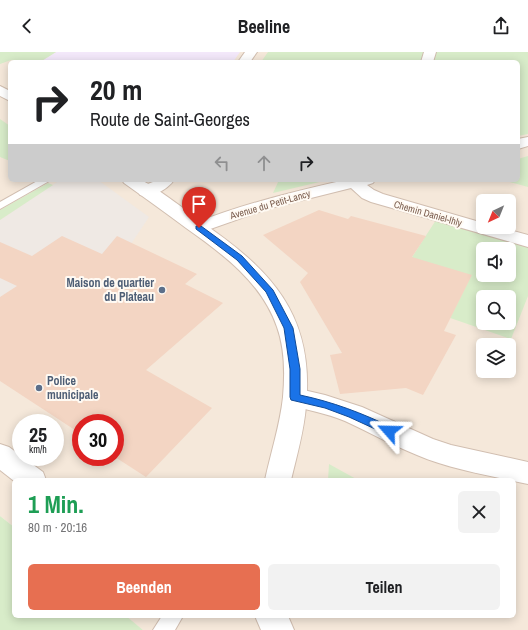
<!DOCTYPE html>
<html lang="de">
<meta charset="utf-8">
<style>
:root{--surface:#fff;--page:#f2f2f2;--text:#202124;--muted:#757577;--accent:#e76f51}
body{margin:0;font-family:"Archivo Narrow",sans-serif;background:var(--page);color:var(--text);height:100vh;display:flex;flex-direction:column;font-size:15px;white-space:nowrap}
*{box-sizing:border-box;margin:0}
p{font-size:13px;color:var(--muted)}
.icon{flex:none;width:22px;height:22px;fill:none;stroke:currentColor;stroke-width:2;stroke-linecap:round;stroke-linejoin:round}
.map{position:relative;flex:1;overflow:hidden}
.sheet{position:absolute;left:12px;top:426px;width:504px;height:140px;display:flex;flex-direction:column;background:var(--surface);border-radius:6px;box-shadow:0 2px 10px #0003}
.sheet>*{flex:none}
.top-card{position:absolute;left:8px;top:8px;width:512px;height:122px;border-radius:6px;box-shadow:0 2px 10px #0003;background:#fff;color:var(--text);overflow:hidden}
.needle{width:26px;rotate:223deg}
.buttons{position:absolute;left:476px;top:142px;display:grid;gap:8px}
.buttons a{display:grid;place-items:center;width:40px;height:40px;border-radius:6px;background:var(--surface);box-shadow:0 2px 10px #0003;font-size:20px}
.speed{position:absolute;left:12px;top:362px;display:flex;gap:8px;font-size:20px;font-weight:700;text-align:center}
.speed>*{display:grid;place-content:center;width:52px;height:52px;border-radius:50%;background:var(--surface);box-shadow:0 2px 10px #0003;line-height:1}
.speed small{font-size:10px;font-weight:400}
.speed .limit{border:6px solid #d22;background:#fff;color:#111}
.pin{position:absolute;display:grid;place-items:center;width:34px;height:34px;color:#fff;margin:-41px -17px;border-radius:50% 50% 50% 0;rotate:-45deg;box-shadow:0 0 4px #0007}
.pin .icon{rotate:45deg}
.me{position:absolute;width:44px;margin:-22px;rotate:295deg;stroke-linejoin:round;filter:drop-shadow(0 0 3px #0008)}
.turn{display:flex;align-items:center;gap:14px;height:84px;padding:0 16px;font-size:18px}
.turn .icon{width:52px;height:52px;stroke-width:2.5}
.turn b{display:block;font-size:28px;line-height:34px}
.lanes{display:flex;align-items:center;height:38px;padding:0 16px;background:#0003;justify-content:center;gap:20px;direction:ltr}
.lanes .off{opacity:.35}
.round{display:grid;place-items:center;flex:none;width:42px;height:42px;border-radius:6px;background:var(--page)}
.summary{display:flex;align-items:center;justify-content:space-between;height:68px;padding:0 16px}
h1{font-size:24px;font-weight:700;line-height:30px;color:#1e9e55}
.button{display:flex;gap:8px;margin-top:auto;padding:8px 16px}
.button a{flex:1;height:46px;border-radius:6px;background:var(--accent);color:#fff;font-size:16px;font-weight:700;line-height:46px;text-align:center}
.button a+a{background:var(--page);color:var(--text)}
header{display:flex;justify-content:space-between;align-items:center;height:52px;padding:0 16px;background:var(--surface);font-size:18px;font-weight:700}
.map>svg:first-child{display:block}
.residential{fill:#f5e8da;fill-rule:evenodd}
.industrial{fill:#efe9e4}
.education{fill:#f3e8fa}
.green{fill:#d8ecc9;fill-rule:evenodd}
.building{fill:#f3d5c3}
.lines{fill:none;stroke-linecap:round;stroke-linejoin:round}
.service-casing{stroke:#d1beb0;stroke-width:2}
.minor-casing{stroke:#d1beb0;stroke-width:2}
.tertiary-casing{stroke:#d1beb0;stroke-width:2}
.service{fill:#fff;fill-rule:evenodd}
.minor{fill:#fff;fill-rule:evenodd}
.tertiary{fill:#fff;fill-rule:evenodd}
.route{fill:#1a73e8;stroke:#114b97}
.service-dot{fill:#5c6f8a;stroke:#fffaf3;stroke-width:1.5}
.labels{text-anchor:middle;stroke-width:4;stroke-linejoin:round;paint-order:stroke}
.far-street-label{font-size:10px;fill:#7a5c4d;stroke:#fffaf3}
.service-label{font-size:12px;font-weight:bold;fill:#4e5e75;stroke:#fffaf3;text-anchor:end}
</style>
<header><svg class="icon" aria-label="back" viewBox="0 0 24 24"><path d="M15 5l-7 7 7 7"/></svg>Beeline<svg class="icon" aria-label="share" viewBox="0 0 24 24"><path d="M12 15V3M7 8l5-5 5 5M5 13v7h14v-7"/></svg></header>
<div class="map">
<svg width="528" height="578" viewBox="0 0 528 578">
<rect width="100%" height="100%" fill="#fdf6ec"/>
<path class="residential" d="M 0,0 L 528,0 L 528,578 L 143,578 L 125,564 L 514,564 L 514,428 L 14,428 L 14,475 L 0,464 ZM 10,10 L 518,10 L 518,128 L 10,128 ZM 483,149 L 509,149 L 509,175 L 483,175 ZM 483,197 L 509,197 L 509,223 L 483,223 ZM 483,245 L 509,245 L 509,271 L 483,271 ZM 483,293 L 509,293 L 509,319 L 483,319 ZM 21,371 L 55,371 L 55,405 L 21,405 ZM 81,371 L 115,371 L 115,405 L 81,405 Z"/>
<polygon class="industrial" points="60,128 98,128 149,165 127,198 0,305 0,168"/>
<polygon class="education" points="56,0 240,0 233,10 40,10"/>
<g class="green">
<polygon points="0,0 56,0 40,10 11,8 0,12"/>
<polygon points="268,0 424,0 422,10 261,10"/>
<polygon points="435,0 528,0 528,82 518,84 518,10 433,10"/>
<polygon points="0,67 10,74 10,109 0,105"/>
<polygon points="528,104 528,135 502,128 518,128 518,107"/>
<polygon points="279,128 328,128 273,141"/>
<polygon points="48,131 53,133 0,168 0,158"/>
<path d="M 436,168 L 528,193 L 528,244 L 511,287 L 387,244 ZM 483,197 L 509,197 L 509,223 L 483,223 ZM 483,245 L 509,245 L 509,271 L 483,271 Z"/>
<polygon points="329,412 358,428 328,428"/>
<polygon points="0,464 14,475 14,564 126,564 143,578 0,578"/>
</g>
<g class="building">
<polygon points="319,158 348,167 351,164 426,184 412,205 472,223 444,279 456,283 423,343 406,336 340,342 330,303 342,301 300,230 308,221 263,183"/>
<polygon points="62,184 102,202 117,184 197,222 185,232 223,251 146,318 212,356 146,425 115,405 115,371 81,371 81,382 0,329 0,245 17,234 0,226 0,190 32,204"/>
</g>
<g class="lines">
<defs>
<g id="service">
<polygon points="39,128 51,128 0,157 0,150"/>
<polygon points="162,564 183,564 175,578 153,578"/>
</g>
<g id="minor">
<polygon points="245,0 257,0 250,10 238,10"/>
<polygon points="424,0 436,0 433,10 421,10"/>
<polygon points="528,85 528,94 518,97 518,87"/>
<path d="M 158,128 L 174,128 C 167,138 152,146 140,143 L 138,139 L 140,135 Z"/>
<path d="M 345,128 L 375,128 L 373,131 L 367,133 L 374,138 L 383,142 L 483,171 L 483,175 L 499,175 L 528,183 L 528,195 L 371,150 L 362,146 L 351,136 L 267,157 L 199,181 L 193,180 L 190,176 L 193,172 C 242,152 293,140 345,128 Z"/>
<path d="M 295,336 L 325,343 L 362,355 L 433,387 L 451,393 L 528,410 L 528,432 C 493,424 452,418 417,403 C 392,393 369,380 345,369 C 326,361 306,358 287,352 L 283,345 L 287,338 Z"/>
<polygon points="0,392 9,395 43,420 46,428 14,429 0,418"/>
</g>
<g id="tertiary">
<polygon points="0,34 10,39 10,49 0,44"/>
<path d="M 122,128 C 128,128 134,127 140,128 C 149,130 190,161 200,169 C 270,217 315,262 306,354 C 304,379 297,403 291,428 L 265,428 C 271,400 280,373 283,345 C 285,322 285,297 277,275 C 262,231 223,202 186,176 C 166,161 145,146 124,131 Z"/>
<polygon points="255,564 288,564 294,578 261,578"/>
</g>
</defs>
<use href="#service" class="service-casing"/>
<use href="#minor" class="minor-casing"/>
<use href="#tertiary" class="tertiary-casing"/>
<use href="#service" class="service"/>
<use href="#minor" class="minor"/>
<use href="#tertiary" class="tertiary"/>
</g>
<path class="route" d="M 196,174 L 201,174 L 242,204 L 273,238 L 293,276 L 300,317 L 300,343 C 333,350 362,361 393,376 L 395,379 L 393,382 L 389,383 L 386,382 L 349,365 L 325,356 L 291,348 L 290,345 L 290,317 L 284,276 L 266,240 L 237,208 L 196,177 Z"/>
<g class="service-dot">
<circle cx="162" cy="238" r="4"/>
<circle cx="39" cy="336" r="4"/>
</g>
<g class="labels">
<g class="far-street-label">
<text transform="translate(270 152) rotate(-16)" y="4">Avenue du Petit-Lancy</text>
<text transform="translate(428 161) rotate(16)" y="4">Chemin Daniel-Ihly</text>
</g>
<g class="service-label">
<text x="154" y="235">Maison de quartier<tspan x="154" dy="14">du Plateau</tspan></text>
<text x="47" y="333" text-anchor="start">Police<tspan x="47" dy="14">municipale</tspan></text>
</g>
</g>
</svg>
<div class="buttons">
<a><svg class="needle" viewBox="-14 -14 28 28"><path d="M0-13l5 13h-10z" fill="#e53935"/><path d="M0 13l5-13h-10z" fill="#757577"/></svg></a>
<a><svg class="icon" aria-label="sound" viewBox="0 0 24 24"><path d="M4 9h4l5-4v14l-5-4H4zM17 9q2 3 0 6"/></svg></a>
<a><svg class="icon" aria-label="search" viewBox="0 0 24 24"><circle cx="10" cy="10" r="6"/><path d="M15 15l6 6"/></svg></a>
<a><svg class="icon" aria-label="layers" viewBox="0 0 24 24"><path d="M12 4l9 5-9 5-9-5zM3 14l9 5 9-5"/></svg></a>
</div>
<div class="speed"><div>25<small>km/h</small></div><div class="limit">30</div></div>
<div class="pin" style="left:199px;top:176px;background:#d93025"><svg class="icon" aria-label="arrive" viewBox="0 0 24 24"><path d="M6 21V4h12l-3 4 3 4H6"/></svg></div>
<svg class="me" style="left:389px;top:379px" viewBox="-20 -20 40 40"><path d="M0-17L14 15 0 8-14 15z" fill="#1a73e8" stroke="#fff" stroke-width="4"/></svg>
<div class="top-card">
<div class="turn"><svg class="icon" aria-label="right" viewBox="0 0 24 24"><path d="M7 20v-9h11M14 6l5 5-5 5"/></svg><div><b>20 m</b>Route de Saint-Georges</div></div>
<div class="lanes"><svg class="icon off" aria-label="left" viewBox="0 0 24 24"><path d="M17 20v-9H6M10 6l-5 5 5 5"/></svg><svg class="icon off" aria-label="ahead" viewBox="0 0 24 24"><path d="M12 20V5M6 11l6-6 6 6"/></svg><svg class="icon" aria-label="right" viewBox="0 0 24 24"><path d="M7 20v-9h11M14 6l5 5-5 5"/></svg></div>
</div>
<section class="sheet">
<div class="summary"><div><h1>1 Min.</h1><p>80 m · 20:16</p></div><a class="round"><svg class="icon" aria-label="close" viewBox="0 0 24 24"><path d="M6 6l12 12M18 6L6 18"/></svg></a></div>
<div class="button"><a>Beenden</a><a>Teilen</a></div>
</section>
</div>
